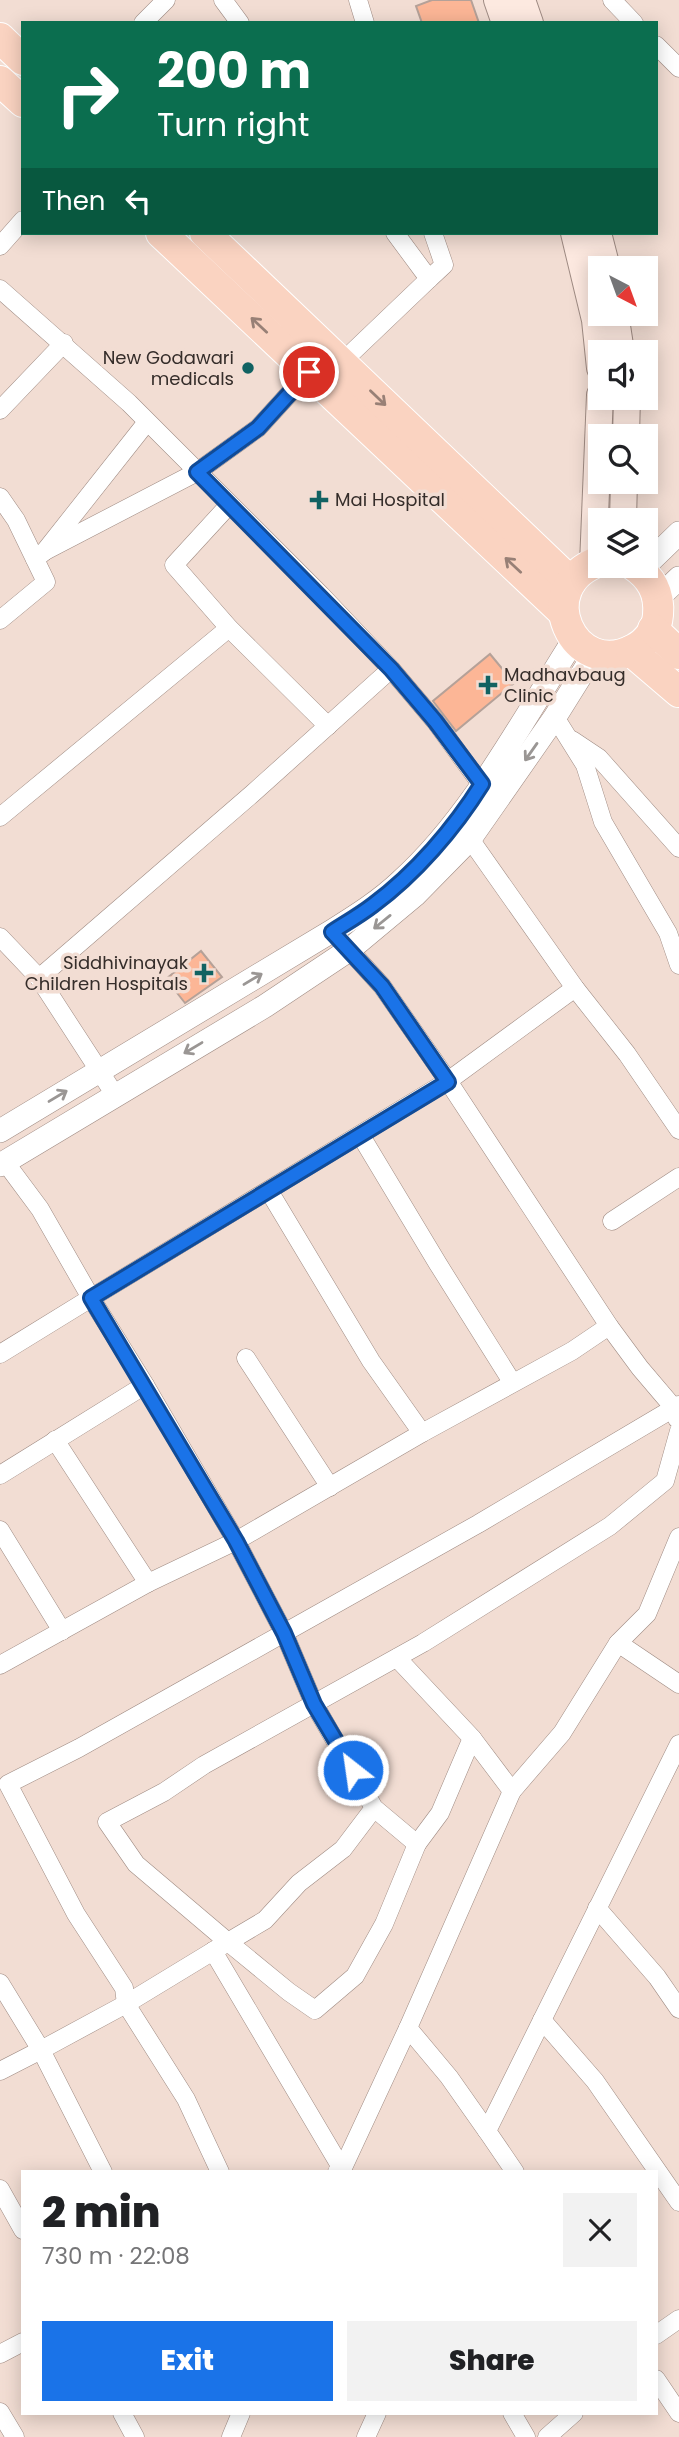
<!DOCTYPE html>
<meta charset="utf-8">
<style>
:root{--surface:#fff;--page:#f2f2f2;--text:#202124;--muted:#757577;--accent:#1a73e8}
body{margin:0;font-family:Poppins,sans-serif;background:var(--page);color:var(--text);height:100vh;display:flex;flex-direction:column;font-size:26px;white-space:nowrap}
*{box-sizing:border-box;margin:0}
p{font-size:23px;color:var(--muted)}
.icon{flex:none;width:38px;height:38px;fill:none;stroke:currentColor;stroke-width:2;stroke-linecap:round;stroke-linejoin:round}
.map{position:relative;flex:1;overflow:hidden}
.drawer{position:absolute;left:21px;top:2170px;width:637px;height:245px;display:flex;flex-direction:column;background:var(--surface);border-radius:0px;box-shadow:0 4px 18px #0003}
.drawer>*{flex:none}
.banner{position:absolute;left:21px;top:21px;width:637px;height:214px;border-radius:0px;box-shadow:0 4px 18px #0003;background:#0b6e4f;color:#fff;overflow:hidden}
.needle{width:46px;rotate:139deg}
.fabs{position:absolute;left:588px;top:256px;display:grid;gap:14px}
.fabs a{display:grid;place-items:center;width:70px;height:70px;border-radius:0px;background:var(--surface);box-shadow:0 4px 18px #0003;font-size:35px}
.pin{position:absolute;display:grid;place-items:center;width:60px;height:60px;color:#fff;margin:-30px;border:4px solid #fff;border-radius:50%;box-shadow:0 2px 7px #0007}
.me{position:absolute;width:77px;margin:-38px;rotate:330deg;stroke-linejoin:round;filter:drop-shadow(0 0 5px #0008)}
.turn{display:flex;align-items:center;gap:24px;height:147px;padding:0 21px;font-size:32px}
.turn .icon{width:91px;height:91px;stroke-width:2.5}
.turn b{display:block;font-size:49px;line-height:60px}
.then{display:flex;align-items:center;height:66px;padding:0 21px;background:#0003;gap:14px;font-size:26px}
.round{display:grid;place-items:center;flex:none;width:74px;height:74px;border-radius:0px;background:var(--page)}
.headline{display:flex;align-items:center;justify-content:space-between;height:119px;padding:0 21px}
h1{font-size:42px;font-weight:800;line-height:52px}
.cta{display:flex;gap:14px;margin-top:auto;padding:14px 21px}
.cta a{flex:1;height:80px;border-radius:0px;background:var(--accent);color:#fff;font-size:28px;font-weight:800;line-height:80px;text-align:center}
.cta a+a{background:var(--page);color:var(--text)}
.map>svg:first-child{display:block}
.building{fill:#fcb696;stroke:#b5a198;stroke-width:2}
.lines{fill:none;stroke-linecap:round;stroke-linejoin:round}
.minor-casing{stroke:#9f8b83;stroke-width:19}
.tertiary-casing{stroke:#9f8b83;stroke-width:24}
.secondary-casing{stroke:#9f8b83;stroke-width:28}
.primary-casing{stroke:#fff;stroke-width:32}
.minor{stroke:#fff;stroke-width:18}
.tertiary{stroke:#fff;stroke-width:23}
.secondary{stroke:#fde9e0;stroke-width:26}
.primary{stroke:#fad3c1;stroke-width:30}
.oneway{stroke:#988076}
.oneway2{stroke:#9a9694}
.route-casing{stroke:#114b97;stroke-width:18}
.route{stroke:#1a73e8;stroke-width:12}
.poi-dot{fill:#116262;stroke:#f2ddd3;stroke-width:2.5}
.labels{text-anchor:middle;stroke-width:7;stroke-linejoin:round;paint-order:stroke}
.poi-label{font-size:18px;fill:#352d2a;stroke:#f2ddd3;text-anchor:end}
</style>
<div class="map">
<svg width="679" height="2437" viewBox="0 0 679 2437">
<rect width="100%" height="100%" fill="#f2ddd3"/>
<g class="building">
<polygon points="432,0 471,0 479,23 422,23 416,6"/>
<polygon points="490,654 514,683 456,731 433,701"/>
<polygon points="201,951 222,977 185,1003 166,979"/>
</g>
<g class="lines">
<defs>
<g id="minor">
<polyline points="223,0 240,23"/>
<polyline points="358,0 365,23"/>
<polyline points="612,0 634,23"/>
<polyline points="143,23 166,0"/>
<polyline points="656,45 679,68"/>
<polyline points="395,233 429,279 444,265 433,233"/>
<polyline points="0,246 23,220"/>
<polyline points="0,289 129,403 321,595 391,669 435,721 489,795"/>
<polyline points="341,363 429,279"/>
<polyline points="0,410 64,343"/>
<polyline points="0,497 16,520 46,582 0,620"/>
<polyline points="229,505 174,565 229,628 328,726"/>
<polyline points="45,551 197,472 258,428 309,372"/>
<polyline points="35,559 45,551 147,422"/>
<polyline points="555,717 585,765 603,822 668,933 679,965"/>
<polyline points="572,740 599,758 679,848"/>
<polyline points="0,817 229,628"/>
<polyline points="470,839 575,988 627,1054 679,1130"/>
<polyline points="0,937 39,978 115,1095"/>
<polyline points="342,942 382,986 448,1081 609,1326 640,1368 674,1408 677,1419"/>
<polyline points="39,978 252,794 391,669"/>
<polyline points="361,1136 438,1264 512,1382"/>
<polyline points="269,1191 371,1361 422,1433"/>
<polyline points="612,1221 679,1177"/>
<polyline points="0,1354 91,1298 40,1209 5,1162"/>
<polyline points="246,1358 330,1487"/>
<polyline points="145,1385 236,1541 284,1633 478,1524 679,1405"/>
<polyline points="55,1440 148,1583"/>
<polyline points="0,1475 145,1385 91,1298 448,1081 575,988"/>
<polyline points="0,1530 62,1631"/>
<polyline points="618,1643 647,1614 679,1537"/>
<polyline points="397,1658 472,1738 440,1813 417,1844"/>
<polyline points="0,1665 148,1583 236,1541 422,1433 572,1351 609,1326"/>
<polyline points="472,1738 512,1791"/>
<polyline points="374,1808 417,1844 384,1924 355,1976 315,2010 289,1992 228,1942 126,2004 124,1988 76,1914 8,1784 79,1748 284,1633 314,1704 374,1808 343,1849 299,1883 265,1920 228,1942 136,1864 107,1822 164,1792 204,1765 423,1643 610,1526 665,1481 679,1431"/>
<polyline points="597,1908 657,1977 679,2009"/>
<polyline points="213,1951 342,2169 337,2172"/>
<polyline points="0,1983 41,2050 0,2071"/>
<polyline points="542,2020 595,2081 679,2202"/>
<polyline points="487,2131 449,2077 408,2028 512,1791 562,1733 618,1643 679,1684"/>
<polyline points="103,2172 41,2050 126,2004 186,2099 220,2172"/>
<polyline points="341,2172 408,2028"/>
<polyline points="515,2172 487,2131 679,1744"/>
<polyline points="0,2189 23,2230"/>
<polyline points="656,2335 679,2319"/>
<polyline points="0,2354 23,2342"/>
<polyline points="656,2379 679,2413"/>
<polyline points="0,2412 15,2437"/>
<polyline points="122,2413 135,2437"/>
<polyline points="512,2413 526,2437"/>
<polyline points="231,2437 241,2413"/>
<polyline points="366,2437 377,2413"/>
<polyline points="547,2437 574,2413"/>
</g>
<g id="tertiary">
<polyline points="646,565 679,533"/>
<polyline points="658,598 679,578"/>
<path d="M 0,1131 L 332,931 C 356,916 380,901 401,881 C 472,817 523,719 575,638"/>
<polyline points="0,1165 265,1006 349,950 415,895 470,839 555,717 595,653"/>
</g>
<g id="secondary">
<polyline points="497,0 505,23"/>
<polyline points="522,0 530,23"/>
<polyline points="574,233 595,320 600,368"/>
<polyline points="598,233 607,268"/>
<polyline points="615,313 621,352"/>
<polyline points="626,436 627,397"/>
<polyline points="623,520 624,481"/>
<polyline points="593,564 600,395"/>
</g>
<g id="primary">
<polyline points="0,38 23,60"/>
<polyline points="0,81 23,102"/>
<polyline points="161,233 563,612"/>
<polyline points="205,233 571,582"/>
<path d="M 600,561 C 529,586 574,682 634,649 C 646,643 657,630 658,615 C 660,593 651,577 633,565"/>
<polyline points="653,629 679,654"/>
<polyline points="631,651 679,692"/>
</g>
</defs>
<use href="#minor" class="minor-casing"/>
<use href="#tertiary" class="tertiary-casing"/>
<use href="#secondary" class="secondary-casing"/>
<use href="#primary" class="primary-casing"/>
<use href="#minor" class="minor"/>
<use href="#tertiary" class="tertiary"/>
<use href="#secondary" class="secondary"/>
<use href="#primary" class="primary"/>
</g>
<defs><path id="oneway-shaft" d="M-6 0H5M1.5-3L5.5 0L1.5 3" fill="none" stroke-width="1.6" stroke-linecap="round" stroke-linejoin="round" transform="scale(1.75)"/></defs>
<g class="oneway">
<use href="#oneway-shaft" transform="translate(259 325) rotate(-137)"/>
<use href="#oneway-shaft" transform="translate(378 398) rotate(44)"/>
<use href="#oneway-shaft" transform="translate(513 565) rotate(-137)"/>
</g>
<g class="oneway2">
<use href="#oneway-shaft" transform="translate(531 752) rotate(125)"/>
<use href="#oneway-shaft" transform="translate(382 922) rotate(141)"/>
<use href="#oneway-shaft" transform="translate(253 979) rotate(-31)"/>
<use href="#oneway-shaft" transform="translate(193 1048) rotate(149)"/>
<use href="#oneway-shaft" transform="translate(58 1096) rotate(-31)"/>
</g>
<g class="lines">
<defs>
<path id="route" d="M 309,372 L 258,428 L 197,472 L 391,669 L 435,721 L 482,784 C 454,829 415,874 373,905 C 360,915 346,923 332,932 L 382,986 L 448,1082 L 91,1298 L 236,1541 L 284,1633 L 314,1704 L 353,1770"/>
</defs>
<use href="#route" class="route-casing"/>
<use href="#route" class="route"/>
</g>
<g class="poi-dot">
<circle cx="248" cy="368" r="7"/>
<path d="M315.5 489.5h7v7h7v7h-7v7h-7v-7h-7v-7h7z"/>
<path d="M484.5 674.5h7v7h7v7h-7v7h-7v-7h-7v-7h7z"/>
<path d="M200.5 962.5h7v7h7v7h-7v7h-7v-7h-7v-7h7z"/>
</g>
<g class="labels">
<g class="poi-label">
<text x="234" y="364">New Godawari<tspan x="234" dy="21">medicals</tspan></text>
<text x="335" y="506" text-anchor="start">Mai Hospital</text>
<text x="504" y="681" text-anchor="start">Madhavbaug<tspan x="504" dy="21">Clinic</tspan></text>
<text x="188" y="969">Siddhivinayak<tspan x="188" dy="21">Children Hospitals</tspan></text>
</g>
</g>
</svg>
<div class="fabs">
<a><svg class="needle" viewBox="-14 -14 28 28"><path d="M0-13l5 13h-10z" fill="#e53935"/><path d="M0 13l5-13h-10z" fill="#757577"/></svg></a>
<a><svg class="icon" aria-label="sound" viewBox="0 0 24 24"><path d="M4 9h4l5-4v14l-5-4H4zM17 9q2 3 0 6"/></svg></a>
<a><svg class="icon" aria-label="search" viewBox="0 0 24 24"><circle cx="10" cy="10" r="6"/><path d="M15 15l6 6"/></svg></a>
<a><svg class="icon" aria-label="layers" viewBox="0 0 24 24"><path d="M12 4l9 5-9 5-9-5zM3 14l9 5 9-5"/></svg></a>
</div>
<div class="pin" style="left:309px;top:372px;background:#d93025"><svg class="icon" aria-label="arrive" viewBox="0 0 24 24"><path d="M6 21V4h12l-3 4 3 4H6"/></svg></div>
<svg class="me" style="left:353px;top:1770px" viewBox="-20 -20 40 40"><circle r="17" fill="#1a73e8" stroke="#fff" stroke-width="3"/><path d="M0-11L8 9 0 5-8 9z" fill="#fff"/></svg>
<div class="banner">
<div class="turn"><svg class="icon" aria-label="right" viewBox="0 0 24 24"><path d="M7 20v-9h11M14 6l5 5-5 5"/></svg><div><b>200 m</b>Turn right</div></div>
<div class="then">Then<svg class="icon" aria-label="left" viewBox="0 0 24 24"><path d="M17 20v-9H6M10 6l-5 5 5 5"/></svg></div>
</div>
<section class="drawer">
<div class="headline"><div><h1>2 min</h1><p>730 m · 22:08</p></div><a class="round"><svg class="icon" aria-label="close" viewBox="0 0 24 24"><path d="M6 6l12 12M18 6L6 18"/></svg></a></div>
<div class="cta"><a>Exit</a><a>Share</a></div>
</section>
</div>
